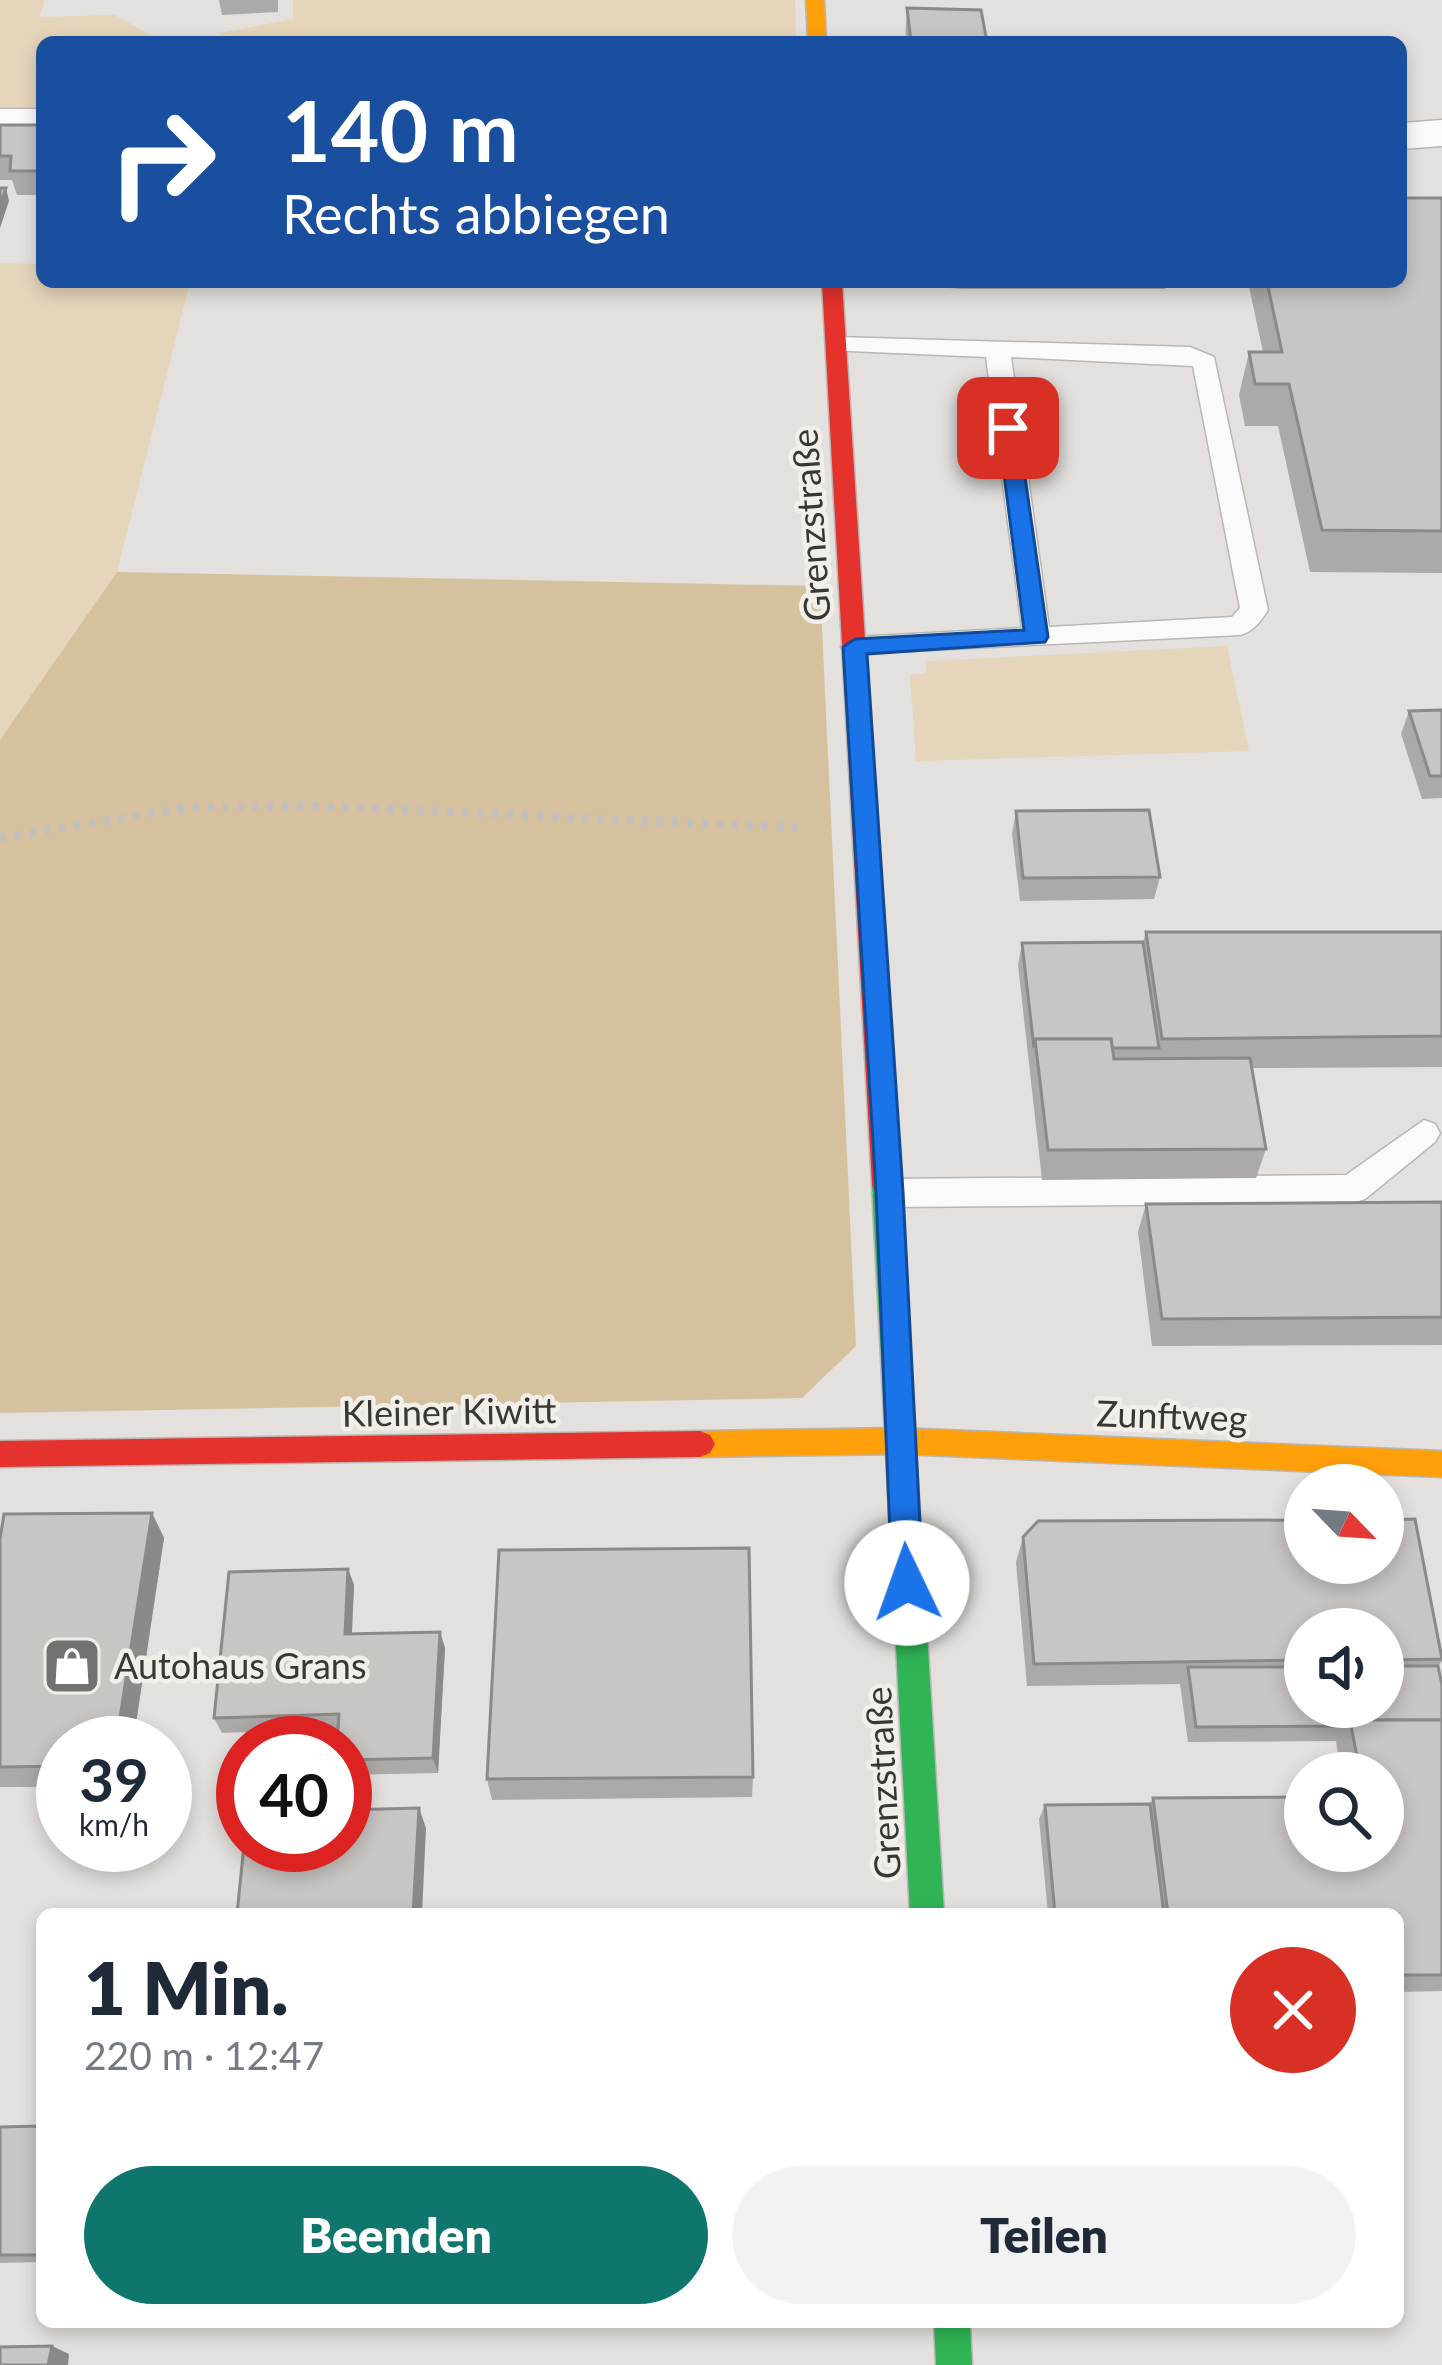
<!DOCTYPE html>
<html lang="de">
<meta charset="utf-8">
<style>
:root{--surface:#fff;--page:#f2f2f3;--text:#1f2937;--muted:#747a83;--accent:#0f766e}
body{margin:0;font-family:Lato,sans-serif;background:var(--page);color:var(--text);height:100vh;display:flex;flex-direction:column;font-size:45px;white-space:nowrap}
*{box-sizing:border-box;margin:0}
p{font-size:39px;color:var(--muted)}
.icon{flex:none;width:66px;height:66px;fill:none;stroke:currentColor;stroke-width:2;stroke-linecap:round;stroke-linejoin:round}
.map{position:relative;flex:1;overflow:hidden}
.sheet{position:absolute;left:36px;top:1908px;width:1368px;height:420px;display:flex;flex-direction:column;background:var(--surface);border-radius:18px;box-shadow:0 6px 18px #0003}
.sheet>*{flex:none}
.hud{position:absolute;left:36px;top:36px;width:1371px;height:252px;border-radius:18px;box-shadow:0 6px 18px #0003;background:#1a4fa0;color:#fff;overflow:hidden}
.needle{width:78px;rotate:115deg}
.tools{position:absolute;left:1284px;top:1464px;display:grid;gap:24px}
.tools a{display:grid;place-items:center;width:120px;height:120px;border-radius:50%;background:var(--surface);box-shadow:0 6px 18px #0003;font-size:60px}
.speed{position:absolute;left:36px;top:1716px;display:flex;gap:24px;font-size:60px;font-weight:700;text-align:center}
.speed>*{display:grid;place-content:center;width:156px;height:156px;border-radius:50%;background:var(--surface);box-shadow:0 6px 18px #0003;line-height:1}
.speed small{font-size:30px;font-weight:400}
.speed .limit{border:18px solid #d22;background:#fff;color:#111}
.pin{position:absolute;display:grid;place-items:center;width:102px;height:102px;color:#fff;margin:-51px;border-radius:24px;box-shadow:0 6px 18px #0006}
.me{position:absolute;width:132px;margin:-66px;rotate:357deg;stroke-linejoin:round;filter:drop-shadow(0 0 9px #0008)}
.turn{display:flex;align-items:center;gap:42px;height:252px;padding:0 48px;font-size:54px}
.turn .icon{width:156px;height:156px;stroke-width:2.5}
.turn b{display:block;font-size:84px;line-height:102px}
.round{display:grid;place-items:center;flex:none;width:126px;height:126px;border-radius:63px;background:var(--page)}
.head{display:flex;align-items:center;justify-content:space-between;height:204px;padding:0 48px}
h1{font-size:72px;font-weight:800;line-height:90px}
.cta{display:flex;gap:24px;margin-top:auto;padding:24px 48px}
.cta a{flex:1;height:138px;border-radius:72px;background:var(--accent);color:#fff;font-size:48px;font-weight:800;line-height:138px;text-align:center}
.cta a+a{background:var(--page);color:var(--text)}
.map>svg:first-child{display:block}
.green{fill:#e5d5bb}
.forest{fill:#d5c19e}
.lines{fill:none;stroke-linecap:round;stroke-linejoin:round}
.lane-casing{stroke:#b9b7b5;stroke-width:3}
.street-casing{stroke:#b9b7b5;stroke-width:3}
.fast-casing{stroke:#b9b7b5;stroke-width:3}
.slow-casing{stroke:#b9b7b5;stroke-width:3}
.jam-casing{stroke:#b9b7b5;stroke-width:3}
.path{stroke:#c1bfbf;stroke-width:8;stroke-dasharray:6 9;stroke-linecap:butt}
.lane{fill:#fbfafa;fill-rule:evenodd}
.street{fill:#fbfafa;fill-rule:evenodd}
.fast{fill:#30b455;fill-rule:evenodd}
.slow{fill:#ff9f0a;fill-rule:evenodd}
.jam{fill:#e5322d;fill-rule:evenodd}
.wall{fill:#aca9a8;fill-rule:evenodd}
.shaded-wall{fill:#8c8a88}
.building{fill:#c8c5c3;stroke:#8c8a88;stroke-width:3}
.route{fill:#1a73e8;stroke:#114b97;stroke-width:3}
.labels{text-anchor:middle;stroke-width:9;stroke-linejoin:round;paint-order:stroke}
.street-label{font-size:36px;fill:#393735;stroke:#f2efe8}
.poi-label{font-size:36px;fill:#393735;stroke:#f2efe8;text-anchor:start}
</style>
<div class="map">
<svg width="1442" height="2365" viewBox="0 0 1442 2365">
<rect width="100%" height="100%" fill="#e3e0dd"/>
<g class="green">
<polygon points="0,0 45,0 39,17 115,15 163,42 42,42 42,108 0,107"/>
<polygon points="293,0 795,0 796,42 217,42 220,33 293,19"/>
<polygon points="0,263 42,264 42,282 190,282 117,572 0,740"/>
<polygon points="1227,646 1249,751 916,761 910,675 926,673 926,661"/>
</g>
<polygon class="forest" points="117,572 820,586 856,1346 802,1398 0,1413 0,740"/>
<g class="lines">
<defs>
<g id="lane">
<path d="M 836,337 L 1190,347 L 1214,357 L 1268,610 C 1261,621 1253,632 1240,635 L 845,654 L 841,647 L 845,640 L 855,637 L 1022,628 L 986,357 L 827,350 L 827,340 ZM 1011,357 L 1193,366 L 1240,608 L 1232,617 L 1049,627 Z"/>
<polygon points="1424,1120 1435,1124 1440,1133 1435,1142 1365,1199 1353,1203 889,1207 877,1203 872,1193 877,1183 889,1179 1346,1175"/>
</g>
<g id="street">
<rect x="0" y="109" width="42" height="26"/>
<polygon points="1442,120 1442,146 1401,149 1401,123"/>
</g>
<g id="fast">
<polygon points="886,1174 896,1177 900,1185 944,1914 910,1914 872,1185 876,1177"/>
<polygon points="934,2322 970,2322 972,2365 936,2365"/>
</g>
<g id="slow">
<polygon points="806,0 824,0 826,42 808,42"/>
<polygon points="899,1428 1442,1451 1442,1477 899,1454 700,1457 690,1453 685,1444 690,1435 700,1431"/>
</g>
<g id="jam">
<polygon points="822,282 842,282 900,1185 896,1193 876,1193 872,1185"/>
<polygon points="700,1431 710,1435 715,1444 710,1453 700,1457 0,1467 0,1441"/>
</g>
</defs>
<use href="#lane" class="lane-casing"/>
<use href="#street" class="street-casing"/>
<use href="#fast" class="fast-casing"/>
<use href="#slow" class="slow-casing"/>
<use href="#jam" class="jam-casing"/>
<polyline class="path" points="0,838 191,807 318,806 805,828"/>
<use href="#lane" class="lane"/>
<use href="#street" class="street"/>
<use href="#fast" class="fast"/>
<use href="#slow" class="slow"/>
<use href="#jam" class="jam"/>
</g>
<g class="wall">
<polygon points="219,0 278,0 278,12 222,15"/>
<polygon points="907,8 987,42 905,42"/>
<polygon points="0,125 42,125 42,195 17,195 12,180 0,180"/>
<polygon points="1442,198 1442,573 1310,572 1278,426 1245,426 1239,395 1249,352 1263,352 1248,282 1401,282"/>
<polygon points="920,282 1167,282 1165,289 963,289 920,286"/>
<polygon points="1442,710 1442,798 1422,799 1401,734 1409,711"/>
<polygon points="1016,811 1160,877 1154,899 1020,901 1012,834"/>
<polygon points="1146,932 1442,932 1442,1067 1252,1068 1266,1149 1256,1178 1042,1180 1018,965 1022,943 1143,942"/>
<polygon points="1442,1202 1442,1345 1152,1346 1138,1232 1146,1204"/>
<polygon points="152,1513 164,1538 133,1743 63,1743 63,1787 0,1787 0,1539"/>
<path d="M 1415,1519 L 1442,1652 L 1442,1661 L 1438,1666 L 1442,1685 L 1442,1991 L 1398,1992 L 1398,1914 L 1048,1914 L 1039,1819 L 1045,1805 L 1150,1804 L 1153,1798 L 1305,1797 L 1305,1851 L 1383,1851 L 1383,1773 L 1341,1773 L 1336,1741 L 1188,1742 L 1180,1684 L 1027,1686 L 1016,1562 L 1023,1537 L 1038,1521 L 1305,1520 L 1305,1563 L 1383,1563 L 1383,1520 ZM 1305,1629 L 1383,1629 L 1383,1707 L 1305,1707 Z"/>
<polygon points="348,1569 354,1585 352,1634 440,1632 445,1648 438,1773 345,1775 345,1743 338,1729 222,1733 214,1718"/>
<polygon points="753,1777 752,1797 492,1800 487,1779"/>
<polygon points="42,2126 42,2262 0,2263 0,2127"/>
</g>
<g class="shaded-wall">
<polygon points="6,188 9,201 0,228 0,205"/>
<polygon points="152,1513 164,1538 133,1743 116,1743"/>
<polygon points="348,1569 354,1585 351,1650 345,1634"/>
<polygon points="440,1632 445,1648 438,1773 433,1758"/>
<polygon points="419,1808 426,1828 422,1914 413,1914"/>
<polygon points="52,2346 69,2354 68,2365 48,2365"/>
</g>
<g class="building">
<polygon points="907,8 981,10 987,42 911,42"/>
<polygon points="0,125 42,125 42,171 10,171 11,156 0,156"/>
<polygon points="0,188 6,188 0,205"/>
<polygon points="1401,198 1442,198 1442,531 1322,530 1289,384 1255,384 1249,352 1282,352 1267,282 1401,282"/>
<polygon points="1442,710 1442,776 1430,776 1409,711"/>
<polygon points="1149,810 1160,877 1023,878 1016,811"/>
<polygon points="1146,932 1442,932 1442,1036 1162,1039"/>
<polygon points="1143,942 1159,1048 1112,1048 1111,1039 1035,1039 1034,1048 1022,943"/>
<polygon points="1035,1039 1111,1039 1114,1059 1250,1058 1266,1149 1048,1150"/>
<polygon points="1442,1202 1442,1317 1162,1319 1146,1204"/>
<polygon points="152,1513 116,1743 63,1743 63,1766 0,1767 0,1539 4,1514"/>
<polygon points="1415,1519 1442,1659 1383,1660 1383,1629 1305,1629 1305,1660 1034,1664 1023,1537 1038,1521 1305,1520 1305,1563 1383,1563 1383,1520"/>
<polygon points="749,1548 753,1777 487,1779 499,1550"/>
<polygon points="348,1569 345,1634 440,1632 433,1758 345,1760 345,1743 337,1743 339,1714 214,1718 229,1572"/>
<polygon points="1383,1666 1438,1666 1442,1685 1442,1720 1350,1720 1346,1726 1196,1727 1188,1667 1305,1667 1305,1707 1383,1707"/>
<polygon points="1350,1720 1442,1720 1442,1975 1398,1975 1398,1914 1168,1914 1153,1798 1305,1797 1305,1851 1383,1851 1383,1773 1360,1773"/>
<polygon points="1150,1804 1164,1914 1055,1914 1045,1805"/>
<polygon points="419,1808 413,1914 237,1914 244,1845 345,1845 345,1810"/>
<polygon points="42,2126 42,2255 0,2255 0,2127"/>
<polygon points="52,2346 48,2365 0,2365 0,2347"/>
</g>
<polygon class="route" points="1008,421 1018,428 1048,637 1045,642 867,654 903,1192 923,1583 918,1593 907,1597 896,1593 892,1583 876,1192 843,647 855,639 1024,630 998,428"/>
<defs>
<symbol id="shop-square" viewBox="-11 -11 22 22"><rect x="-9" y="-9" width="18" height="18" rx="4" fill="#747270" stroke="#f2efe8"/><path d="M-5-2.5h2.3a2.7 3.5 0 0 1 5.4 0H5L5.5 6h-11ZM-1.5-2.5h3a1.5 2.3 0 0 0-3 0Z" fill="#fff"/></symbol>
</defs>
<g fill-rule="evenodd">
<use href="#shop-square" x="39" y="1633" width="66" height="66"/>
</g>
<g class="labels">
<g class="street-label">
<text transform="translate(811 525) rotate(-94)" y="13">Grenzstraße</text>
<text transform="translate(449 1412) rotate(-1)" y="13">Kleiner Kiwitt</text>
<text transform="translate(1172 1416) rotate(2)" y="13">Zunftweg</text>
<text transform="translate(883 1783) rotate(-93)" y="13">Grenzstraße</text>
</g>
<g class="poi-label">
<text x="114" y="1679">Autohaus Grans</text>
</g>
</g>
</svg>
<div class="tools">
<a><svg class="needle" viewBox="-14 -14 28 28"><path d="M0-13l5 13h-10z" fill="#e53935"/><path d="M0 13l5-13h-10z" fill="#747a83"/></svg></a>
<a><svg class="icon" aria-label="sound" viewBox="0 0 24 24"><path d="M4 9h4l5-4v14l-5-4H4zM17 9q2 3 0 6"/></svg></a>
<a><svg class="icon" aria-label="search" viewBox="0 0 24 24"><circle cx="10" cy="10" r="6"/><path d="M15 15l6 6"/></svg></a>
</div>
<div class="speed"><div>39<small>km/h</small></div><div class="limit">40</div></div>
<div class="pin" style="left:1008px;top:428px;background:#d93025"><svg class="icon" aria-label="arrive" viewBox="0 0 24 24"><path d="M6 21V4h12l-3 4 3 4H6"/></svg></div>
<svg class="me" style="left:907px;top:1583px" viewBox="-20 -20 40 40"><circle r="19" fill="#fff"/><path d="M0-13L10 11 0 6-10 11z" fill="#1a73e8"/></svg>
<div class="hud">
<div class="turn"><svg class="icon" aria-label="right" viewBox="0 0 24 24"><path d="M7 20v-9h11M14 6l5 5-5 5"/></svg><div><b>140 m</b>Rechts abbiegen</div></div>
</div>
<section class="sheet">
<div class="head"><div><h1>1 Min.</h1><p>220 m · 12:47</p></div><a class="round" style="background:#d93025;color:#fff"><svg class="icon" aria-label="close" viewBox="0 0 24 24"><path d="M6 6l12 12M18 6L6 18"/></svg></a></div>
<div class="cta"><a>Beenden</a><a>Teilen</a></div>
</section>
</div>
